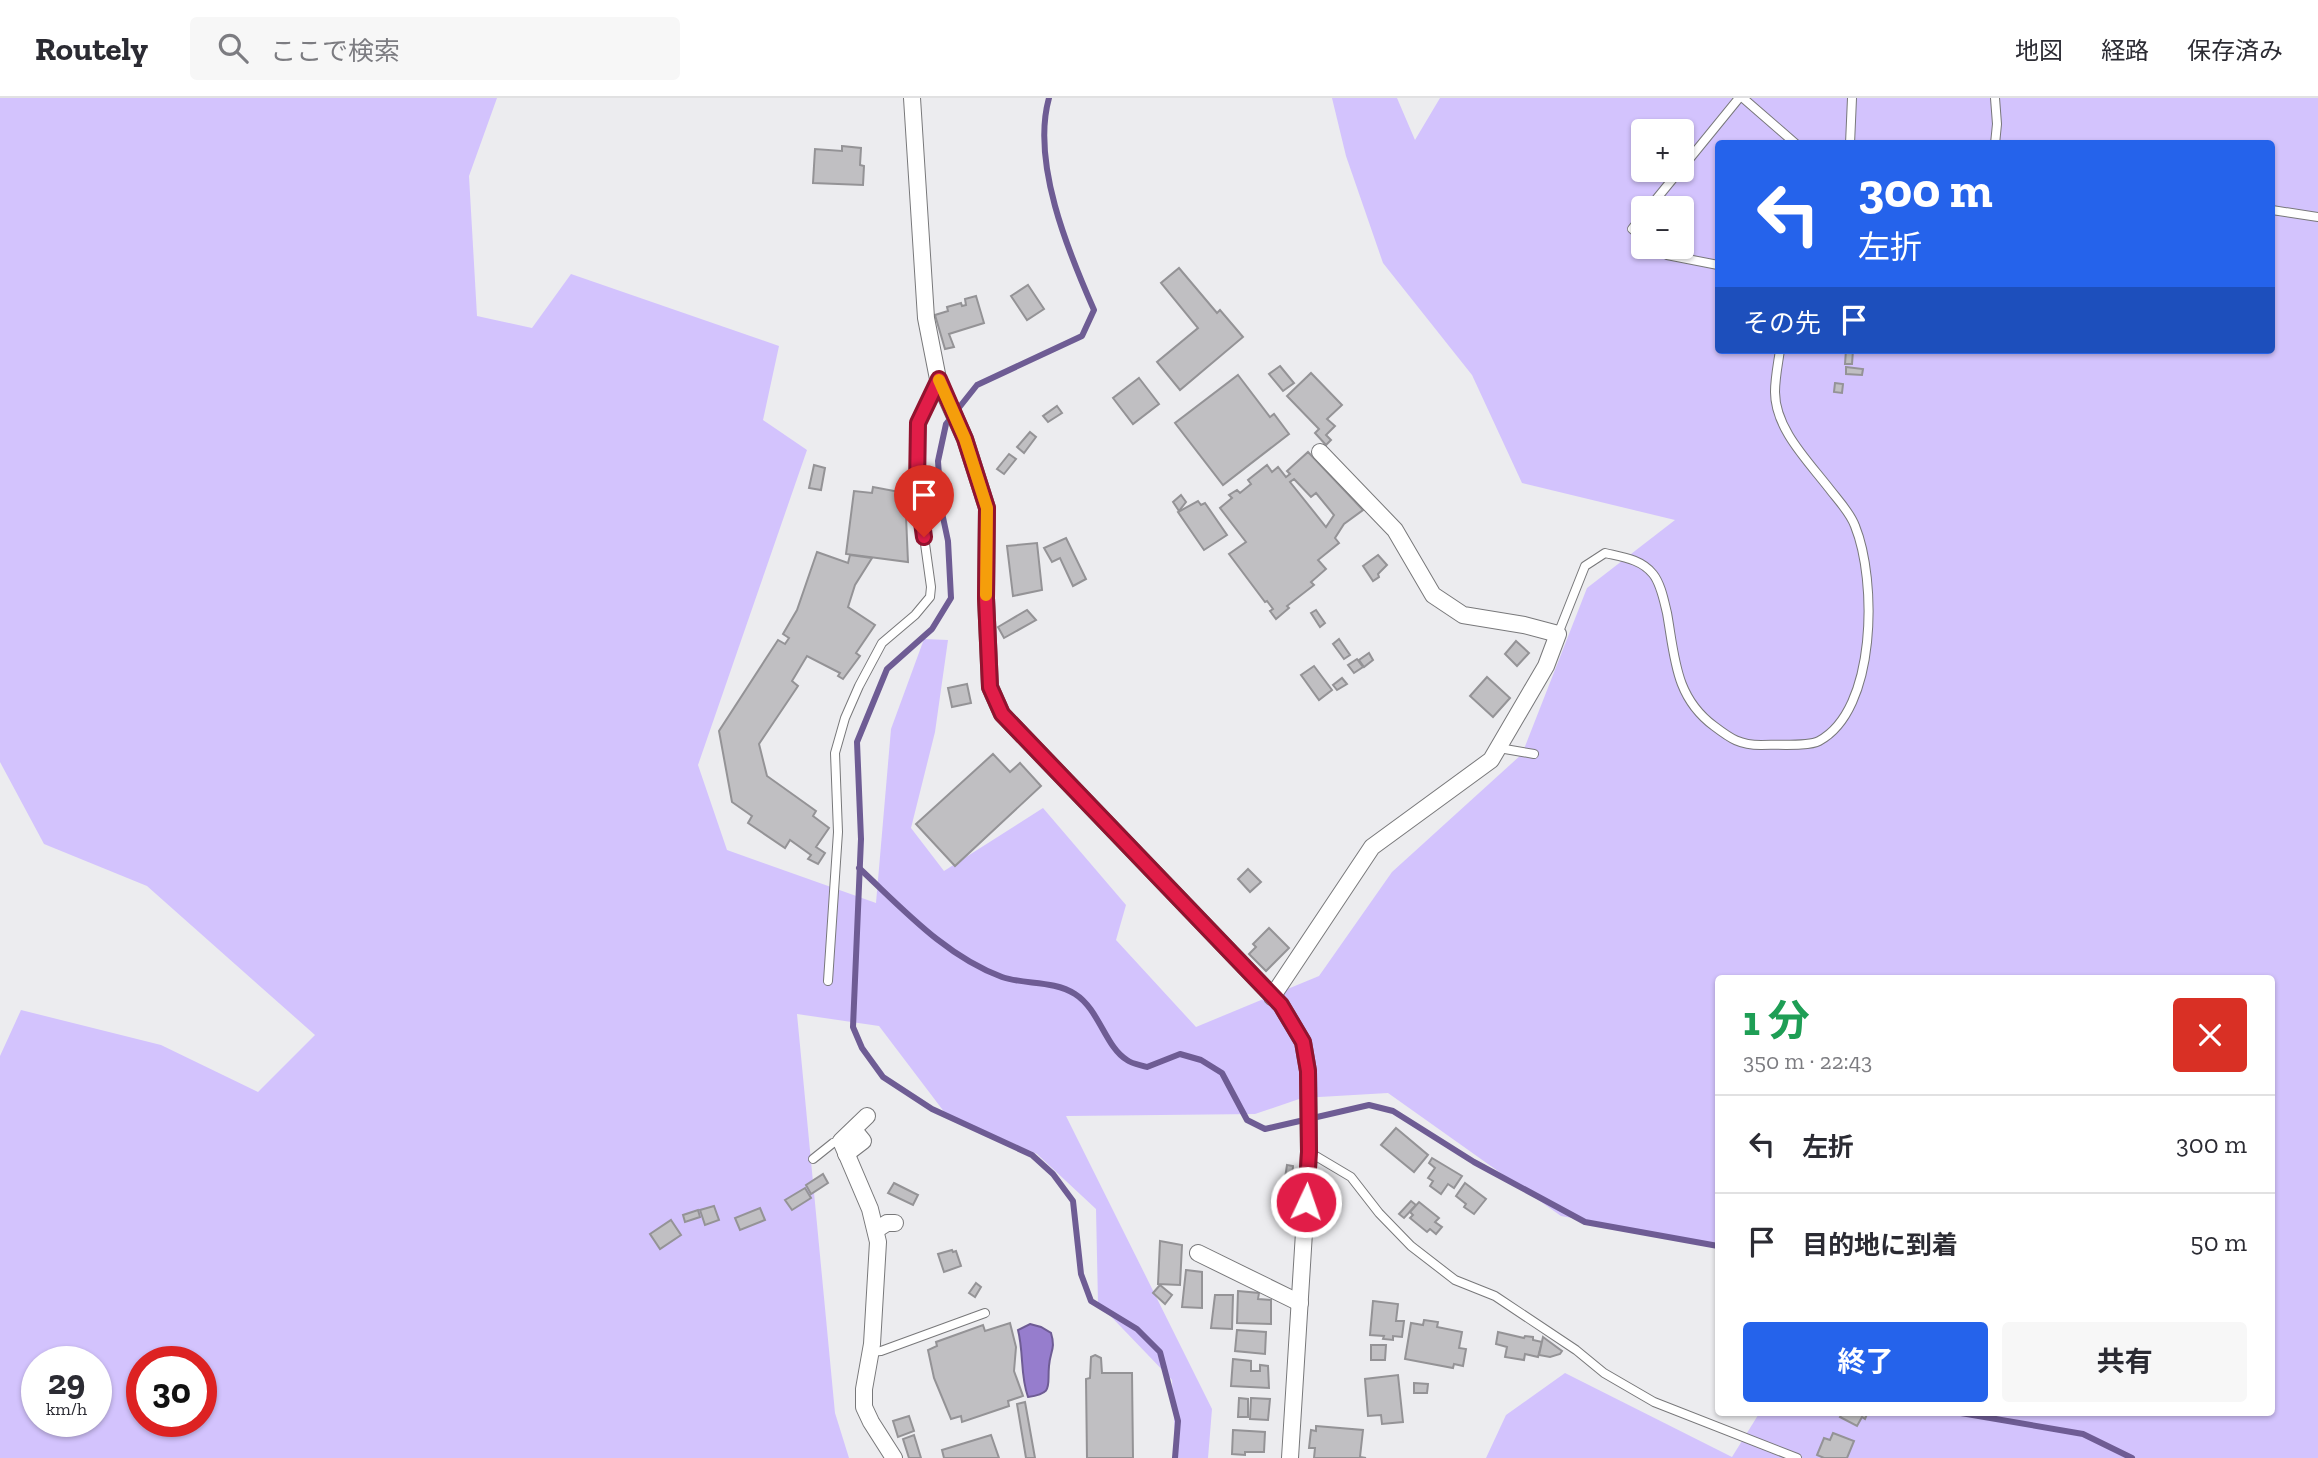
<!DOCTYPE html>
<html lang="ja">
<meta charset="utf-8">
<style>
:root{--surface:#fff;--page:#f7f7f7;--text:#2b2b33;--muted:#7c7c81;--line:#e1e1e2;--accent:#2563eb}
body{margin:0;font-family:"Zilla Slab","Noto Sans JP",serif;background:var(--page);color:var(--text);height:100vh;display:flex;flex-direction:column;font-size:26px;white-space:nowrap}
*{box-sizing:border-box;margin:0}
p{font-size:23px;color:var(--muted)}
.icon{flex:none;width:38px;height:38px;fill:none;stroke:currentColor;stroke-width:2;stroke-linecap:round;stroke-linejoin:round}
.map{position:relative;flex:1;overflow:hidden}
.sheet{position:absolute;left:1715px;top:877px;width:560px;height:441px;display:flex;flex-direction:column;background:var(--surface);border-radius:7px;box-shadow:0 2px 5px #0004}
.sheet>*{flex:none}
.guide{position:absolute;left:1715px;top:42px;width:560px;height:214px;border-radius:7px;box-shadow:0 2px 5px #0004;background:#2563eb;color:#fff;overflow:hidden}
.controls{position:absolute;left:1631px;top:21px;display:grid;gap:14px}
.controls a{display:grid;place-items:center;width:63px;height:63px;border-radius:7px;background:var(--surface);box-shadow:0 2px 5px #0004;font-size:35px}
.speed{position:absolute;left:21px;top:1248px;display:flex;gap:14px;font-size:35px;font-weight:700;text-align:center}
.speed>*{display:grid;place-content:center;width:91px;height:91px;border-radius:50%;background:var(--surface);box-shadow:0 2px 5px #0004;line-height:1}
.speed small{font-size:18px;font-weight:400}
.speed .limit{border:10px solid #d22;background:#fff;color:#111}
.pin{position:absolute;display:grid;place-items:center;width:60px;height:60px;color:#fff;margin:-72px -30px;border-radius:50% 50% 50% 0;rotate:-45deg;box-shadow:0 0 7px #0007}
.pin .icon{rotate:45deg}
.me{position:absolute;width:77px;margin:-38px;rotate:3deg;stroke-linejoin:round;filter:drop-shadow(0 0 5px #0008)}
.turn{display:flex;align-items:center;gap:24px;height:147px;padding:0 28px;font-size:32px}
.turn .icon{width:91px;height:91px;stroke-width:2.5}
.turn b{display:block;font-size:49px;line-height:60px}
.then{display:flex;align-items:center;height:66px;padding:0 28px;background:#0003;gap:14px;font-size:26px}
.round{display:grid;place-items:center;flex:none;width:74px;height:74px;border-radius:7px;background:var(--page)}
.summary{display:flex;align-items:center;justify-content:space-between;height:119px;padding:0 28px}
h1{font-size:42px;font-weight:700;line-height:52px;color:#1e9e55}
.button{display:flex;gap:14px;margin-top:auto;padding:14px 28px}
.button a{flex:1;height:80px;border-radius:7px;background:var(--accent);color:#fff;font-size:28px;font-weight:700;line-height:80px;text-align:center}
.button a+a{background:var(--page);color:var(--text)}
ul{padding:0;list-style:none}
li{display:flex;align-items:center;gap:21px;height:98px;padding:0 28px;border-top:2px solid var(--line)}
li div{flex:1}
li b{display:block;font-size:26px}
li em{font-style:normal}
header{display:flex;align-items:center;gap:42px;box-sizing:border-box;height:98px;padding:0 35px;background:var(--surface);border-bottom:2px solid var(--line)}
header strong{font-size:33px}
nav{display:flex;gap:38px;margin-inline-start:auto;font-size:24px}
.search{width:490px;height:63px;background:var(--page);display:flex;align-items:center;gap:18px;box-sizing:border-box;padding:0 24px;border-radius:7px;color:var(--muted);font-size:26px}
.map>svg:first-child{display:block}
.green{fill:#d3c3fd;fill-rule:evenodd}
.water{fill:#967dcd;stroke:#6e5c94;stroke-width:2}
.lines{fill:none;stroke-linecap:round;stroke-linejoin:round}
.stream{stroke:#6e5c94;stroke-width:6}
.building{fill:#c0bfc2;stroke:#949396;stroke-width:2;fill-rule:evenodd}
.service-casing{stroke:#78787a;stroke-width:10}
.minor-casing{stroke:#78787a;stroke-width:18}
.service{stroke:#fff;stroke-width:8}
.minor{stroke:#fff;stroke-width:16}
.route-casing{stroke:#92132f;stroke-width:18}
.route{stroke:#e11d48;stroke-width:12}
.slow{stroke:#f59e0b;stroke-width:12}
</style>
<header>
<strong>Routely</strong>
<div class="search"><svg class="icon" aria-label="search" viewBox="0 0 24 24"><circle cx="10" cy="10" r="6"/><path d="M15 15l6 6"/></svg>ここで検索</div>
<nav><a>地図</a><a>経路</a><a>保存済み</a></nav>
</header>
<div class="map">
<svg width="2318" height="1360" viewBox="0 0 2318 1360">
<rect width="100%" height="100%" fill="#ececef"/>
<path class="green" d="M 0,0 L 497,0 L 469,78 L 477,218 L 532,230 L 571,176 L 779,248 L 763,322 L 807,352 L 698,667 L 727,752 L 876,805 L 891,631 L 924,541 L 948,542 L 935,634 L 911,730 L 944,773 L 1043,710 L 1126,807 L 1116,842 L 1196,929 L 1319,878 L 1392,774 L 1522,656 L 1587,490 L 1675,422 L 1522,385 L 1472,277 L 1383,165 L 1346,58 L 1332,0 L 1397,0 L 1415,42 L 1440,0 L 2318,0 L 2318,1360 L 1486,1360 L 1506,1317 L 1565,1275 L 1732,1359 L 1760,1314 L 2272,1314 L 2272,880 L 1718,880 L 1718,1146 L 1561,1118 L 1388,995 L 1302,1000 L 1255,1016 L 1066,1018 L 1212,1311 L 1208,1360 L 1176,1360 L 1172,1282 L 1098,1205 L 1096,1111 L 1037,1056 L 945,1015 L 879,928 L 797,916 L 835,1315 L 849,1360 L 0,1360 L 0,958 L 21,912 L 161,947 L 258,994 L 315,937 L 147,788 L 44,746 L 0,664 ZM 1643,33 L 1682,33 L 1682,72 L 1643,72 ZM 1718,46 L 2272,46 L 2272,252 L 1718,252 ZM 1643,110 L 1682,110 L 1682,149 L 1643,149 ZM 37,1264 L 96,1264 L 96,1323 L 37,1323 ZM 142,1264 L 201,1264 L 201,1323 L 142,1323 Z"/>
<path class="water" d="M 1030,1226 L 1041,1229 L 1051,1235 C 1056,1251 1050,1253 1049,1268 C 1047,1289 1054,1295 1028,1299 C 1020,1277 1024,1256 1018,1232 Z"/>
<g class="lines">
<g class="stream">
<path d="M 1049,0 C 1031,64 1068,153 1094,212 L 1082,238 L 977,287 L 946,326 L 938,363 L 941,410 L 948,443 L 951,500 L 932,531 L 887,571 L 857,644 L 861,741 L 853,929 L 862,950 L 883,979 L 932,1011 L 1032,1057 L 1053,1076 L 1073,1103 L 1081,1176 L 1091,1203 L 1137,1231 L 1160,1254 L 1178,1323 L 1175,1360"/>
<path d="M 859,770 C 902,810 945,858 1002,879 C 1025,887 1053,882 1075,896 C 1099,911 1106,950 1127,962 C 1132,966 1141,967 1147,969 L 1180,956 L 1201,962 L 1222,975 L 1247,1022 L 1265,1031 L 1369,1007 L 1393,1013 L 1474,1064 L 1585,1124 L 1718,1148"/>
<polyline points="1955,1314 2083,1336 2132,1360"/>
</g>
</g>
<g class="building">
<polygon points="842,48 861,50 860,67 864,68 863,87 813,85 815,51 842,53"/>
<polygon points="1179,170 1217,215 1220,212 1243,239 1180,292 1157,264 1198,230 1161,185"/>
<polygon points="1028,187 1044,211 1027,222 1011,198"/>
<polygon points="976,198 984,225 949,236 954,249 945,251 935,217 948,213 947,209 961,205 962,208 966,207 965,201"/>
<polygon points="1846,252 1853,252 1852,266 1845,266"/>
<polygon points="1280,268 1294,285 1283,293 1269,276"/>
<polygon points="1846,269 1863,271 1862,277 1846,276"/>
<polygon points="1311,275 1342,307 1327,321 1335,328 1326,337 1331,342 1326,347 1315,335 1319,331 1287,298"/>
<polygon points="1238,277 1270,319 1274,316 1289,336 1223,387 1175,325"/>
<polygon points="1139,280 1159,306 1133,326 1113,300"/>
<polygon points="1835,285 1843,286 1842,295 1834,294"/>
<polygon points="1057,308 1062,315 1048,324 1043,318"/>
<polygon points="1030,334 1036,339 1024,355 1017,349"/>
<path d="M 1308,354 L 1363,412 L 1344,426 L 1335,440 L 1339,445 L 1318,462 L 1326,471 L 1311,484 L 1314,487 L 1287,508 L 1289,510 L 1276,521 L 1270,513 L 1273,511 L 1267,503 L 1265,504 L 1229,456 L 1246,444 L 1220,410 L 1232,400 L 1229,397 L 1237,392 L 1240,395 L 1251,386 L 1248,382 L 1267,367 L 1272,374 L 1278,369 L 1286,379 L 1290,376 L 1287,373 ZM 1294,381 L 1311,399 L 1316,395 L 1334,417 L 1326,429 L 1290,384 Z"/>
<polygon points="1009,356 1016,361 1004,376 997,371"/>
<polygon points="814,367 825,370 821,392 809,390"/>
<polygon points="873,389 905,395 908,464 846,456 854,393 872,395"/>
<polygon points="1181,397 1186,404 1179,413 1173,404"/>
<polygon points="1198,403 1201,407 1205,405 1227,437 1204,452 1178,414"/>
<polygon points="1066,440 1086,481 1073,488 1060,460 1052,464 1044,450"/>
<polygon points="1037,445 1042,492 1013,498 1007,448"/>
<polygon points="817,454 848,465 850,457 872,460 855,487 848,509 875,527 856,555 860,558 843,581 838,578 840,575 807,558 792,583 798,588 759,646 767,678 816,713 813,718 829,730 816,749 825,755 818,766 808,761 811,757 790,742 785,750 748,725 752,718 732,704 719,633 778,542 785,546 789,540 783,536 797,512"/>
<polygon points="1378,457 1387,467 1378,476 1379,479 1373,483 1363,468"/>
<polygon points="1027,512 1036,522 1004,540 998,529"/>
<polygon points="1316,512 1325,525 1320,529 1311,515"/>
<polygon points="1339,541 1350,557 1344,561 1333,546"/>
<polygon points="1516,543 1529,555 1517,568 1505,556"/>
<polygon points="1369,555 1373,562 1364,569 1359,562"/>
<polygon points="1357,561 1363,569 1354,575 1348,567"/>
<polygon points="1314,568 1332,592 1319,602 1301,577"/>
<polygon points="1487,579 1510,600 1493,619 1470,598"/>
<polygon points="1342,580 1347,586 1337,592 1333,587"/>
<polygon points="967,586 971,605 952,609 948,590"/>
<polygon points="993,656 1010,674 1020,665 1041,688 955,768 916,726"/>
<polygon points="1248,771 1261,784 1250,794 1238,781"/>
<polygon points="1269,830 1289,850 1266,873 1249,856 1256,849 1253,846"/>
<polygon points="1396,1030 1428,1057 1414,1074 1381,1047"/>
<polygon points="1432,1060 1462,1078 1454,1090 1448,1086 1441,1096 1430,1088 1433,1083 1428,1080 1435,1070 1429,1065"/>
<polygon points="1287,1067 1293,1068 1292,1081 1285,1080"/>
<polygon points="823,1076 828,1085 811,1096 806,1087"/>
<polygon points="894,1085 918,1097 913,1107 888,1095"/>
<polygon points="1465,1085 1486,1101 1474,1116 1464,1109 1466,1106 1456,1098"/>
<polygon points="805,1090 811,1100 792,1112 785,1102"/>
<polygon points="1411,1103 1416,1107 1404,1120 1399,1116"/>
<polygon points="1419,1104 1439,1120 1435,1124 1442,1129 1436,1136 1430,1131 1427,1134 1410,1120 1413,1117 1410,1114"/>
<polygon points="714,1108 719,1122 705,1127 700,1112"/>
<polygon points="760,1110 765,1122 740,1132 735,1120"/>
<polygon points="698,1112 700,1119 685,1124 683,1117"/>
<polygon points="671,1122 681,1137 660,1151 650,1136"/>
<polygon points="1160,1143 1182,1147 1180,1187 1158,1186"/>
<polygon points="952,1152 953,1154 956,1153 961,1168 944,1174 938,1156"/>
<polygon points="1186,1172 1202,1174 1202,1210 1182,1209"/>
<polygon points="976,1185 981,1189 975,1199 969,1195"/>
<polygon points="1160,1187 1172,1197 1165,1206 1153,1195"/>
<polygon points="1238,1193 1259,1195 1258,1201 1271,1202 1271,1226 1237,1225"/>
<polygon points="1215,1197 1233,1197 1232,1231 1211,1230"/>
<polygon points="1373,1203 1398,1206 1396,1223 1404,1223 1402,1239 1393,1238 1393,1242 1383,1241 1384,1238 1370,1237"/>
<polygon points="1424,1222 1438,1224 1437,1229 1462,1234 1459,1250 1466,1251 1463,1268 1454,1266 1453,1270 1405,1261 1411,1225 1423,1227"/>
<polygon points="1010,1225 1016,1249 1014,1273 1023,1298 1008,1303 1009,1308 962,1324 961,1318 951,1321 934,1280 928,1252 937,1248 936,1244 983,1227 985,1233"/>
<polygon points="1237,1232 1266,1234 1265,1256 1235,1253"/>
<polygon points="1498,1234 1524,1240 1525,1238 1533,1239 1533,1242 1542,1244 1538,1259 1525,1256 1524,1262 1505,1259 1507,1249 1496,1246"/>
<polygon points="1543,1239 1562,1253 1560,1256 1550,1259 1539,1257"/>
<polygon points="1371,1247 1386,1247 1385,1262 1371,1262"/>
<polygon points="1095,1257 1101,1260 1102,1275 1132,1275 1133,1360 1087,1360 1086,1281 1090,1280 1091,1259"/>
<polygon points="1233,1261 1251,1263 1251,1273 1260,1273 1260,1267 1268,1268 1269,1290 1231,1288"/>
<polygon points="1398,1277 1403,1324 1382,1326 1381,1317 1368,1318 1365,1281"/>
<polygon points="1414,1285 1428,1286 1427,1295 1414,1295"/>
<polygon points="1239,1300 1248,1301 1248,1319 1238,1319"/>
<polygon points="1251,1300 1270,1301 1268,1322 1250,1321"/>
<polygon points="1025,1304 1035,1360 1026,1360 1017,1306"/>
<polygon points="1843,1314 1868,1314 1865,1321 1862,1319 1857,1328 1840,1319"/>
<polygon points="909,1318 914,1333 898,1339 893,1323"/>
<polygon points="1316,1328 1363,1332 1360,1359 1366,1360 1314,1360 1315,1350 1309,1350 1311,1332 1316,1333"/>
<polygon points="1233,1332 1265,1334 1264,1354 1245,1354 1245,1357 1232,1356"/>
<polygon points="1833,1335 1854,1343 1847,1360 1824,1360 1817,1357 1824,1340 1830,1342"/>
<polygon points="914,1337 921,1360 909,1360 903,1341"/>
<polygon points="991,1337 999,1360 944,1360 942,1352"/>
</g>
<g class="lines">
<defs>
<g id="service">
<polyline points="1743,0 1796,46"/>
<polyline points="1850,46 1852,0"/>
<polyline points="1995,46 1997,26 1995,0"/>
<polyline points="1682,70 1739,0"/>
<polyline points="1649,110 1680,72"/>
<polyline points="2272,112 2318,119"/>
<polyline points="1643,117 1632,131 1643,140"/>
<polyline points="1656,149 1667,157 1718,167"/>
<path d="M 1558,536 L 1585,468 L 1605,455 C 1622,459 1641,461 1653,476 C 1661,486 1664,503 1667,515 C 1675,560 1675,599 1714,628 C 1731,641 1740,647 1761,647 C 1775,646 1808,649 1819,643 C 1877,612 1877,482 1855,428 C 1850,414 1837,401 1828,389 C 1807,362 1775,330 1775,294 C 1775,280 1778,266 1780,252"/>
<polyline points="1499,650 1534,656"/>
<polyline points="828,883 838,734 835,655 845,620 859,588 882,545 915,517 930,499 931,489 917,388 918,325 938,282"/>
<polyline points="1309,1054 1351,1079 1379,1115 1411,1148 1455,1182 1495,1198 1576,1252 1604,1275 1654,1304 1797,1360"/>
<polyline points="813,1061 833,1045 841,1043"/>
<polyline points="870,1254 881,1253 985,1215"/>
</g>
<g id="minor">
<polyline points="912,0 926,220 938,281 965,341 987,410 986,500 990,589 1002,616 1281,907 1303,944 1308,973 1309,1054 1290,1360"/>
<polyline points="1272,899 1372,749 1491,662 1546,568 1558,536 1524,527 1463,517 1433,497 1395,432 1320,354"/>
<polyline points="867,1018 841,1043 870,1111 878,1144 872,1246 864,1291 864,1309 871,1324 894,1360"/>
<polyline points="846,1056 863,1043 854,1032"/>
<polyline points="876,1132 887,1125 895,1125"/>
<polyline points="1198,1155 1300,1205"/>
</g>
</defs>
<use href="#service" class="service-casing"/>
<use href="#minor" class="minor-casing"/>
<use href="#service" class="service"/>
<use href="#minor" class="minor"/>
</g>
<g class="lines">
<defs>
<polyline id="route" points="924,439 917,388 918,325 939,281 965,341 987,410 986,500 990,589 1002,616 1281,907 1303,944 1308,973 1309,1054 1306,1104"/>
</defs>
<use href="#route" class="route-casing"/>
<use href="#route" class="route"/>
<polyline class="slow" points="939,282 965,341 987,410 986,497"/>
</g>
</svg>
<div class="controls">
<a>+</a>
<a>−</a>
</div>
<div class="speed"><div>29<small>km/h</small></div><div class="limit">30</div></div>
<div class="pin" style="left:924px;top:439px;background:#d93025"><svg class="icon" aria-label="arrive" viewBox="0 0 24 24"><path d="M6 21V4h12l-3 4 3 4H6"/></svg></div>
<svg class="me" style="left:1306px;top:1104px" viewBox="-20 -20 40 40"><circle r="17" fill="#e11d48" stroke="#fff" stroke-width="3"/><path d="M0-11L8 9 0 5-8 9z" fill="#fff"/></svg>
<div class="guide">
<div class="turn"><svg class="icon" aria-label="left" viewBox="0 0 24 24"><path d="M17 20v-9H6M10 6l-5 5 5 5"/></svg><div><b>300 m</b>左折</div></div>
<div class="then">その先<svg class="icon" aria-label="arrive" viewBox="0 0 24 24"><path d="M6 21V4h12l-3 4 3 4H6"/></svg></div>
</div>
<section class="sheet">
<div class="summary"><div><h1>1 分</h1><p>350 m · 22:43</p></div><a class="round" style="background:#d93025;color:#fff"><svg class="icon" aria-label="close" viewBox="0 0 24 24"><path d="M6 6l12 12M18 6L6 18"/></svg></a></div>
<ul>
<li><svg class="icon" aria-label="left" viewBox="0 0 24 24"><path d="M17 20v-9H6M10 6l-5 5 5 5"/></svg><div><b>左折</b></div><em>300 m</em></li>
<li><svg class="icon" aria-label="arrive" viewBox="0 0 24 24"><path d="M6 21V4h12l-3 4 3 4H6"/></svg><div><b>目的地に到着</b></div><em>50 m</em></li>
</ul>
<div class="button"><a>終了</a><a>共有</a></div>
</section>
</div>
